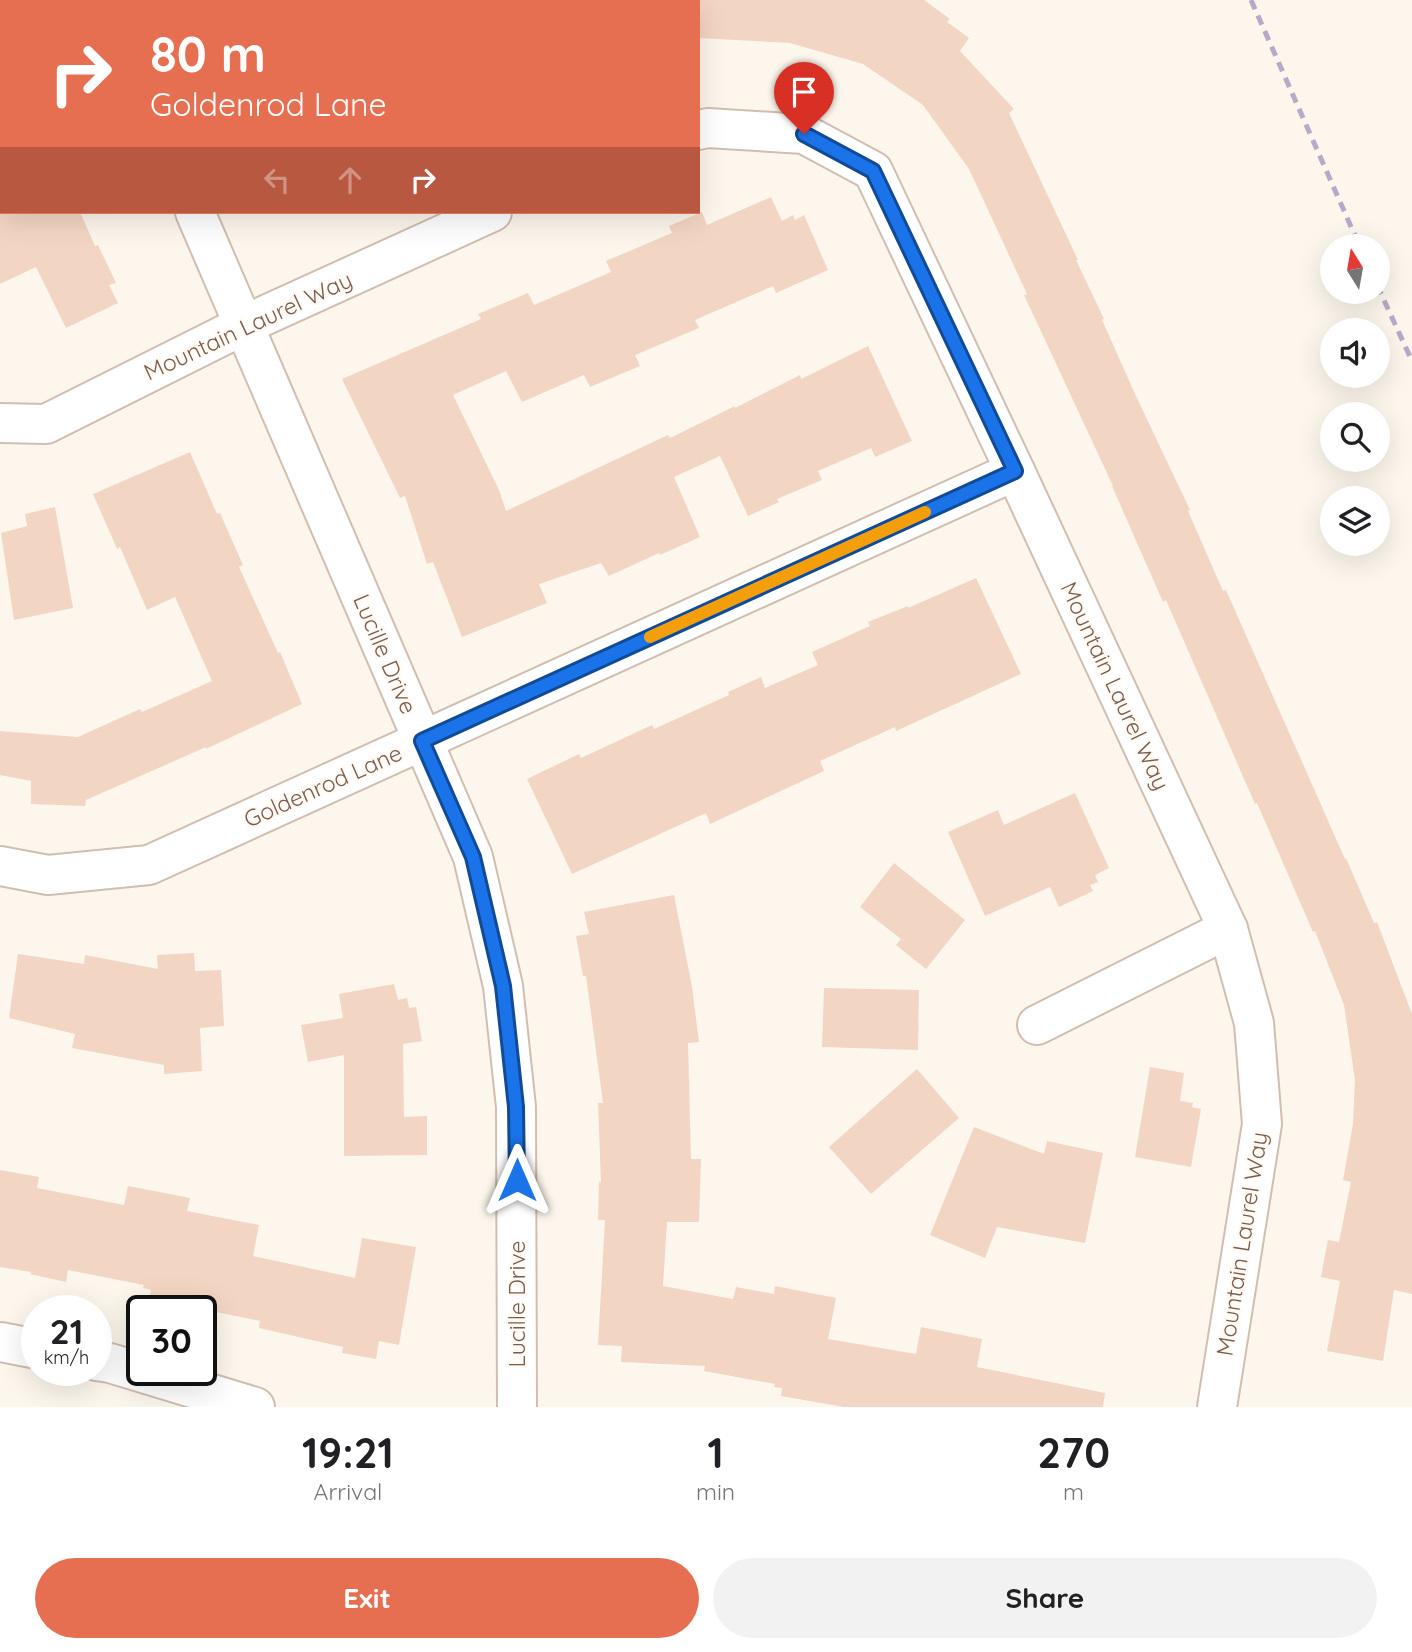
<!DOCTYPE html>
<style>
:root{--surface:#fff;--page:#f2f2f2;--text:#202124;--muted:#757577;--accent:#e76f51}
body{margin:0;font-family:Quicksand,sans-serif;background:var(--page);color:var(--text);height:100vh;display:flex;flex-direction:column;font-size:26px;white-space:nowrap}
*{box-sizing:border-box;margin:0}
p{font-size:23px;color:var(--muted)}
.icon{flex:none;width:38px;height:38px;fill:none;stroke:currentColor;stroke-width:2;stroke-linecap:round;stroke-linejoin:round}
.map{position:relative;height:1407px;overflow:hidden}
.side{display:flex;flex-direction:column;background:var(--surface);flex:1}
.side>*{flex:none}
.guide{position:absolute;left:0px;top:0px;width:700px;height:214px;box-shadow:0 7px 28px #0002;background:#e76f51;color:#fff;overflow:hidden}
.needle{width:46px;rotate:349deg}
.buttons{position:absolute;left:1320px;top:234px;display:grid;gap:14px}
.buttons a{display:grid;place-items:center;width:70px;height:70px;border-radius:50%;background:var(--surface);box-shadow:0 7px 28px #0002;font-size:35px}
.speed{position:absolute;left:21px;top:1295px;display:flex;gap:14px;font-size:35px;font-weight:700;text-align:center}
.speed>*{display:grid;place-content:center;width:91px;height:91px;border-radius:50%;background:var(--surface);box-shadow:0 7px 28px #0002;line-height:1}
.speed small{font-size:18px;font-weight:400}
.speed .limit{border:4px solid #111;border-radius:10px;background:#fff;color:#111}
.pin{position:absolute;display:grid;place-items:center;width:60px;height:60px;color:#fff;margin:-72px -30px;border-radius:50% 50% 50% 0;rotate:-45deg;box-shadow:0 0 7px #0007}
.pin .icon{rotate:45deg}
.me{position:absolute;width:77px;margin:-38px;rotate:0deg;stroke-linejoin:round;filter:drop-shadow(0 0 5px #0008)}
.turn{display:flex;align-items:center;gap:24px;height:147px;padding:0 35px;font-size:32px}
.turn .icon{width:91px;height:91px;stroke-width:2.5}
.turn b{display:block;font-size:49px;line-height:60px}
.lanes{display:flex;align-items:center;height:66px;padding:0 35px;background:#0003;justify-content:center;gap:35px;direction:ltr}
.lanes .off{opacity:.35}
.eta{display:flex;justify-content:space-evenly;align-items:center;height:119px;text-align:center}
.eta b{font-size:42px;font-weight:700;line-height:49px}
.button{display:flex;gap:14px;margin-top:auto;padding:14px 35px}
.button a{flex:1;height:80px;border-radius:42px;background:var(--accent);color:#fff;font-size:28px;font-weight:700;line-height:80px;text-align:center}
.button a+a{background:var(--page);color:var(--text)}
.map>svg:first-child{display:block}
.building{fill:#f3d5c3}
.lines{fill:none;stroke-linecap:round;stroke-linejoin:round}
.minor-casing{stroke:#d1beb0;stroke-width:42}
.minor{stroke:#fff;stroke-width:38}
.rail{stroke:#b9a8c9;stroke-width:5;stroke-dasharray:10 7;stroke-linecap:butt}
.route-casing{stroke:#114b97;stroke-width:18}
.route{stroke:#1a73e8;stroke-width:12}
.slow{stroke:#f59e0b;stroke-width:12}
.labels{text-anchor:middle;stroke-width:5;stroke-linejoin:round;paint-order:stroke}
.street-label{font-size:23px;fill:#7a5c4d;stroke:#fffaf3}
</style>
<div class="map">
<svg width="1412" height="1407" viewBox="0 0 1412 1407">
<rect width="100%" height="100%" fill="#fdf6ec"/>
<g class="building">
<polygon points="698,0 924,0 950,19 947,22 969,38 960,51 1014,109 1009,113 1078,260 1076,260 1104,319 1102,320 1136,396 1190,510 1188,511 1223,591 1226,590 1345,859 1346,858 1374,923 1377,922 1412,1014 1412,1294 1394,1290 1383,1361 1327,1351 1340,1281 1321,1277 1328,1240 1339,1242 1351,1182 1343,1180 1353,1124 1355,1080 1344,1005 1315,931 1313,932 1257,803 1255,804 1166,600 1163,602 1112,486 1113,486 1024,295 1027,294 969,169 923,105 863,64 790,43 698,38"/>
<polygon points="771,197 782,221 793,215 795,220 804,215 828,270 776,293 773,286 695,320 699,328 635,355 640,366 590,387 584,375 522,402 506,371 453,395 499,490 506,511 668,435 670,438 735,406 735,408 800,375 801,379 868,346 912,441 875,457 871,448 818,471 822,480 777,499 779,502 748,516 720,456 674,477 700,537 660,555 659,553 609,576 601,563 539,584 547,603 462,637 433,562 427,564 405,496 400,498 342,379 481,319 478,314 528,293 534,305 611,272 606,261 672,233 669,226 702,212 707,225"/>
<polygon points="0,212 80,212 95,246 98,245 116,283 109,285 118,303 66,328 36,267 0,284"/>
<polygon points="190,452 217,514 220,513 243,565 239,567 278,653 280,652 302,704 206,749 206,747 86,800 85,806 31,804 31,781 0,775 0,731 78,737 140,709 142,712 212,681 175,597 147,610 120,547 117,549 93,494"/>
<polygon points="55,507 73,608 14,620 1,533 27,526 25,514"/>
<polygon points="976,578 1021,674 896,731 895,727 820,761 824,771 710,824 706,813 572,874 527,779 579,754 581,758 652,725 654,729 729,695 728,692 761,677 765,688 818,665 812,652 870,626 868,622 908,606 908,608"/>
<polygon points="1075,793 1109,868 1095,875 1098,882 1090,885 1093,891 1059,907 1050,887 985,916 948,832 998,810 1004,825"/>
<polygon points="894,863 965,920 926,969 896,945 901,939 860,907"/>
<polygon points="674,895 692,987 699,1042 688,1043 691,1159 701,1159 699,1222 667,1222 663,1286 733,1299 736,1287 774,1294 775,1286 836,1298 828,1339 916,1354 921,1327 982,1339 977,1367 1105,1393 1103,1407 844,1407 781,1396 782,1388 774,1387 775,1384 704,1371 705,1366 621,1362 622,1346 598,1345 605,1220 598,1220 599,1182 601,1182 598,1103 603,1103 586,976 583,976 576,936 589,934 584,912"/>
<polygon points="194,953 195,971 221,970 224,1026 200,1028 202,1071 164,1074 164,1065 72,1048 75,1034 9,1018 18,954 84,964 85,955 158,969 157,955"/>
<polygon points="394,984 398,1000 407,998 409,1008 416,1007 422,1041 403,1044 404,1117 427,1116 427,1155 344,1156 344,1055 308,1062 301,1025 343,1018 339,994"/>
<polygon points="824,988 919,990 918,1050 822,1047"/>
<polygon points="1150,1067 1184,1073 1180,1101 1193,1103 1192,1107 1201,1109 1191,1167 1135,1157"/>
<polygon points="917,1069 959,1118 871,1194 829,1147"/>
<polygon points="974,1127 1044,1154 1047,1141 1103,1153 1085,1243 997,1227 985,1258 930,1235"/>
<polygon points="0,1170 39,1177 37,1188 124,1205 128,1186 190,1198 187,1211 259,1225 253,1256 355,1278 362,1238 416,1247 399,1345 379,1341 376,1359 342,1353 343,1347 259,1328 260,1321 149,1298 151,1290 143,1288 144,1285 68,1270 66,1282 30,1274 31,1272 0,1267"/>
</g>
<g class="lines">
<defs>
<g id="minor">
<polyline points="107,0 108,2"/>
<polyline points="698,130 708,128 804,134 873,171 1015,471 1228,929 1254,1023 1262,1124 1217,1407"/>
<polyline points="195,212 473,857 503,986 516,1107 517,1407"/>
<polyline points="0,423 46,424 244,325 492,212"/>
<polyline points="0,866 48,875 149,865 1015,471"/>
<polyline points="1037,1025 1228,929"/>
<polyline points="0,1342 37,1349"/>
<polyline points="96,1361 110,1363 255,1407"/>
</g>
</defs>
<use href="#minor" class="minor-casing"/>
<use href="#minor" class="minor"/>
<g class="rail">
<polyline points="1251,0 1360,247"/>
<polyline points="1377,285 1412,361"/>
</g>
</g>
<g class="lines">
<defs>
<polyline id="route" points="517,1180 516,1107 503,986 473,857 422,741 1015,471 873,171 804,134"/>
</defs>
<use href="#route" class="route-casing"/>
<use href="#route" class="route"/>
<polyline class="slow" points="650,637 925,512"/>
</g>
<g class="labels">
<g class="street-label">
<text transform="translate(248 326) rotate(-25)" y="8">Mountain Laurel Way</text>
<text transform="translate(385 654) rotate(67)" y="8">Lucille Drive</text>
<text transform="translate(1115 686) rotate(65)" y="8">Mountain Laurel Way</text>
<text transform="translate(323 786) rotate(-24)" y="8">Goldenrod Lane</text>
<text transform="translate(1242 1244) rotate(-81)" y="8">Mountain Laurel Way</text>
<text transform="translate(517 1304) rotate(-90)" y="8">Lucille Drive</text>
</g>
</g>
</svg>
<div class="buttons">
<a><svg class="needle" viewBox="-14 -14 28 28"><path d="M0-13l5 13h-10z" fill="#e53935"/><path d="M0 13l5-13h-10z" fill="#757577"/></svg></a>
<a><svg class="icon" aria-label="sound" viewBox="0 0 24 24"><path d="M4 9h4l5-4v14l-5-4H4zM17 9q2 3 0 6"/></svg></a>
<a><svg class="icon" aria-label="search" viewBox="0 0 24 24"><circle cx="10" cy="10" r="6"/><path d="M15 15l6 6"/></svg></a>
<a><svg class="icon" aria-label="layers" viewBox="0 0 24 24"><path d="M12 4l9 5-9 5-9-5zM3 14l9 5 9-5"/></svg></a>
</div>
<div class="speed"><div>21<small>km/h</small></div><div class="limit">30</div></div>
<div class="pin" style="left:804px;top:134px;background:#d93025"><svg class="icon" aria-label="arrive" viewBox="0 0 24 24"><path d="M6 21V4h12l-3 4 3 4H6"/></svg></div>
<svg class="me" style="left:517px;top:1180px" viewBox="-20 -20 40 40"><path d="M0-17L14 15 0 8-14 15z" fill="#1a73e8" stroke="#fff" stroke-width="4"/></svg>
<div class="guide">
<div class="turn"><svg class="icon" aria-label="right" viewBox="0 0 24 24"><path d="M7 20v-9h11M14 6l5 5-5 5"/></svg><div><b>80 m</b>Goldenrod Lane</div></div>
<div class="lanes"><svg class="icon off" aria-label="left" viewBox="0 0 24 24"><path d="M17 20v-9H6M10 6l-5 5 5 5"/></svg><svg class="icon off" aria-label="ahead" viewBox="0 0 24 24"><path d="M12 20V5M6 11l6-6 6 6"/></svg><svg class="icon" aria-label="right" viewBox="0 0 24 24"><path d="M7 20v-9h11M14 6l5 5-5 5"/></svg></div>
</div>
</div>
<section class="side">
<div class="eta">
<div><b>19:21</b><p>Arrival</p></div>
<div><b>1</b><p>min</p></div>
<div><b>270</b><p>m</p></div>
</div>
<div class="button"><a>Exit</a><a>Share</a></div>
</section>
